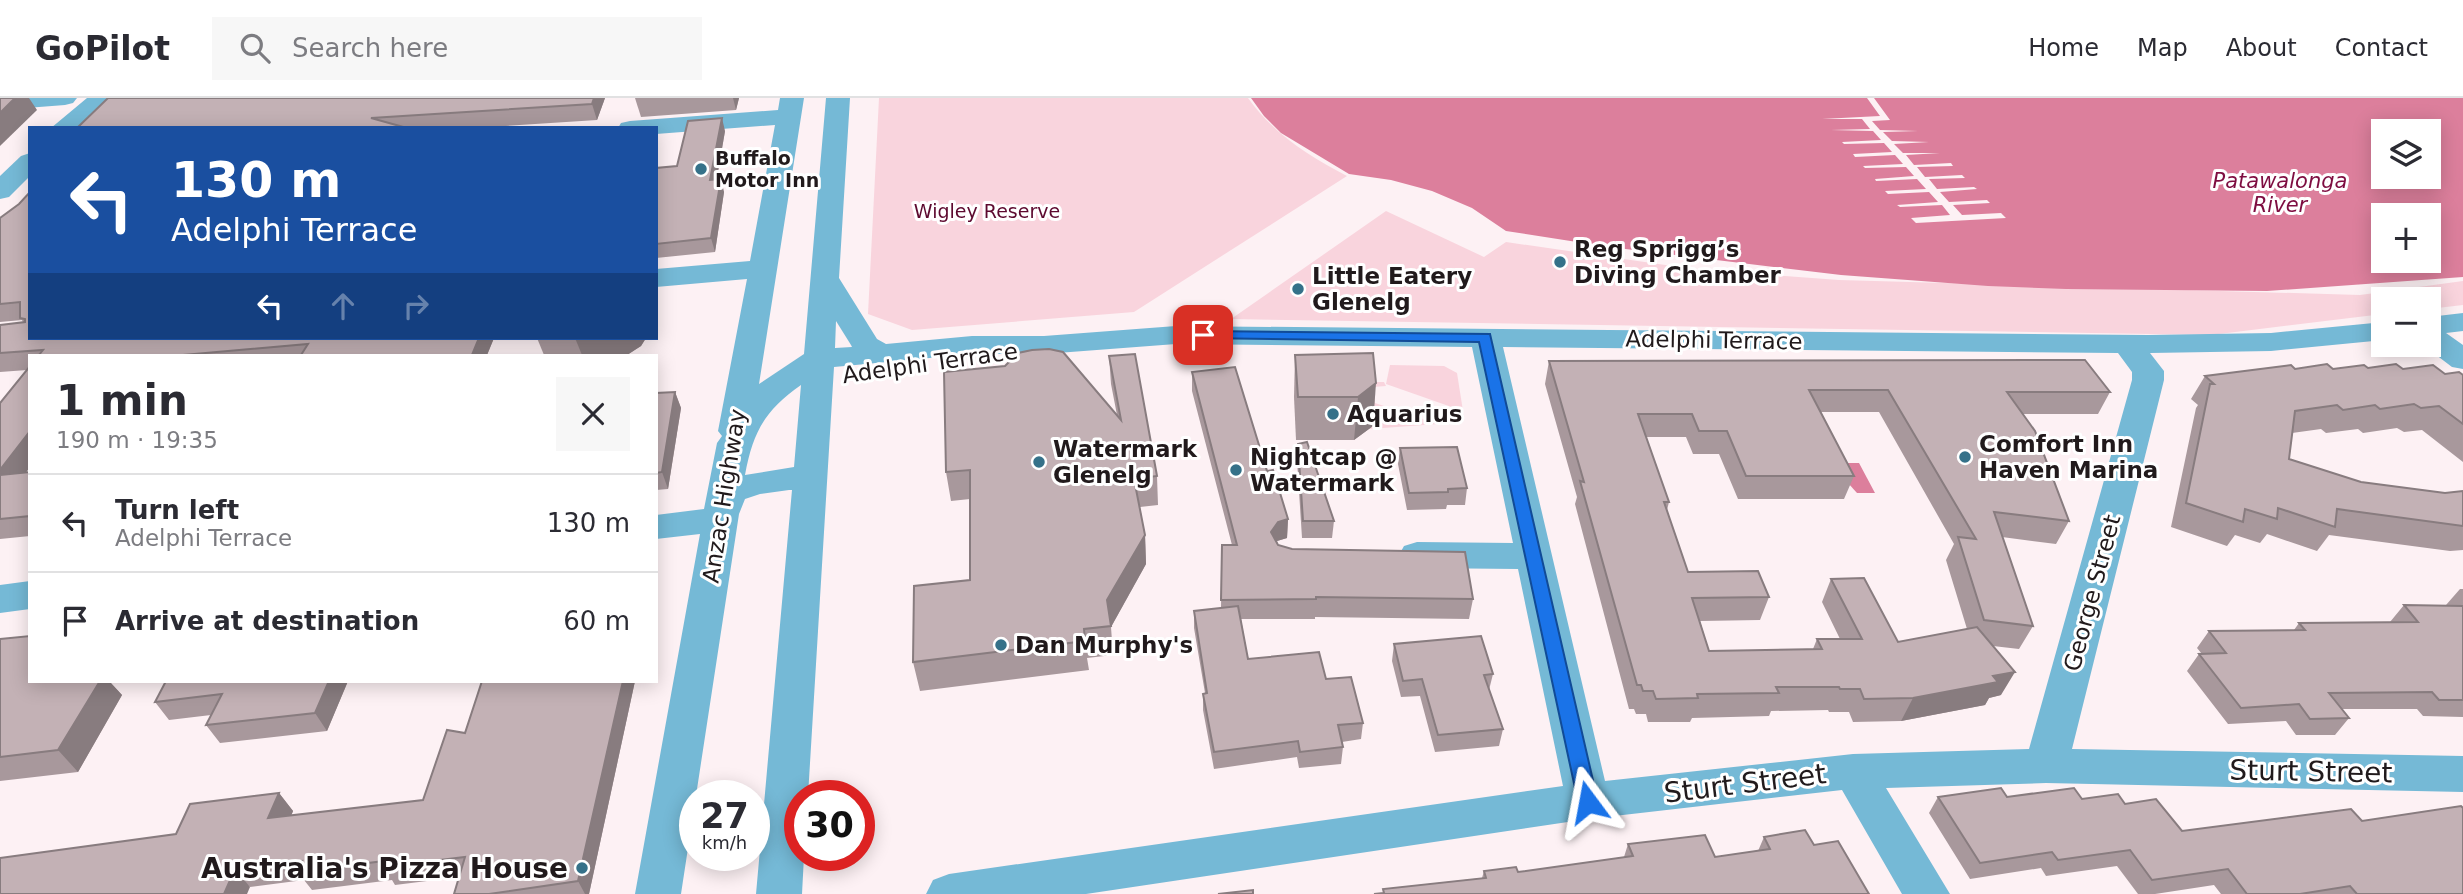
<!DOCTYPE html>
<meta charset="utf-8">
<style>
:root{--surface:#fff;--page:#f7f7f7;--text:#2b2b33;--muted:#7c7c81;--line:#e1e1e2}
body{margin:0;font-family:"DejaVu Sans",sans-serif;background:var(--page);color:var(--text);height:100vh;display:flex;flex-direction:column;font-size:26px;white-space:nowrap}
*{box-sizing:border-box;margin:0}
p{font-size:23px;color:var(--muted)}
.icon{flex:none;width:38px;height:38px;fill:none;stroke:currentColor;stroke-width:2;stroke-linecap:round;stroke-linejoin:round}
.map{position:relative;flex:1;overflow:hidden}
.details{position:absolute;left:28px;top:256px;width:630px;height:329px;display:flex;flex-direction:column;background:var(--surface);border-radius:0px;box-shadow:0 4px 18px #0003}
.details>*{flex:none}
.guide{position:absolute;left:28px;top:28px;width:630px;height:214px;border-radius:0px;box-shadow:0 4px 18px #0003;background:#1a4fa0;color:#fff;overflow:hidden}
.fabs{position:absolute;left:2371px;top:21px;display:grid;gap:14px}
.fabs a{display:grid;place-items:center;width:70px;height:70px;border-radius:0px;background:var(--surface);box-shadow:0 4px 18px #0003;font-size:35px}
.speed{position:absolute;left:679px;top:682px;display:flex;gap:14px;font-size:35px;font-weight:700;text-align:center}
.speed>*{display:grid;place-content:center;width:91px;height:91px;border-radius:50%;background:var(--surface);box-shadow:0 4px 18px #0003;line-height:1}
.speed small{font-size:18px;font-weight:400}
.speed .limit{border:10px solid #d22;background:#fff;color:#111}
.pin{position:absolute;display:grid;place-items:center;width:60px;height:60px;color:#fff;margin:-30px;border-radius:14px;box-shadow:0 4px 10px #0006}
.me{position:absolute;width:77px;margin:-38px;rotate:347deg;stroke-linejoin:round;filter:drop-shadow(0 0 5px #0008)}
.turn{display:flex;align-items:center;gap:24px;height:147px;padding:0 28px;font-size:32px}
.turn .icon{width:91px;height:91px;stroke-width:2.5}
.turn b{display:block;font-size:49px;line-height:60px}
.lanes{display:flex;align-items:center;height:66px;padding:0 28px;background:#0003;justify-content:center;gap:35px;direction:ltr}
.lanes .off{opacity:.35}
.round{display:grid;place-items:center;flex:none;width:74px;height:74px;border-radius:0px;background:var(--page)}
.overview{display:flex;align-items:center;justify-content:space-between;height:119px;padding:0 28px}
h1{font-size:42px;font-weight:700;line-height:52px}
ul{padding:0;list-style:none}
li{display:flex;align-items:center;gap:21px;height:98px;padding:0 28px;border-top:2px solid var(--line)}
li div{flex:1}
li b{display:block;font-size:26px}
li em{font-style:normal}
header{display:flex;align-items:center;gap:42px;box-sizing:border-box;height:98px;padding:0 35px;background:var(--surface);border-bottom:2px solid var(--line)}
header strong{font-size:33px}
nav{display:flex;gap:38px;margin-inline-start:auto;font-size:24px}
.search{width:490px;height:63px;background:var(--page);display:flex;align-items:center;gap:18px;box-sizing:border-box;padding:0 24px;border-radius:0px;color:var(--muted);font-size:26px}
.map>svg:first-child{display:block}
.green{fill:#f9d4dd}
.water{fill:#dc7f9c;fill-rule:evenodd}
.pier{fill:#fdf1f4}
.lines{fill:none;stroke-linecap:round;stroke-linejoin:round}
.minor{fill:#75b9d6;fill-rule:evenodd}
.wall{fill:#a8989c;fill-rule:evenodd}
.shaded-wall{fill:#887c7f}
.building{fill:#c3b1b5;stroke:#887c7f;stroke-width:2}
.route{fill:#1a73e8;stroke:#114b97;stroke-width:2}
.poi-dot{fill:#357189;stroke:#fff;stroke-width:2.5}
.labels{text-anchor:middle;stroke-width:6;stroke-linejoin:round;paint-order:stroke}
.far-poi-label{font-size:19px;font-weight:bold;fill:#211a1c;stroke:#fff;text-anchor:start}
.far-park-label{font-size:19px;fill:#5d092f;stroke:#fff}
.far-water-label{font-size:21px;font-style:italic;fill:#7e0d41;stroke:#fff}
.poi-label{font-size:23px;font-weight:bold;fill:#211a1c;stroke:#fff;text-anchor:start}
.street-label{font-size:23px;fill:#211a1c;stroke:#fff}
.near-street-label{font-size:28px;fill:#211a1c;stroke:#fff}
.near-poi-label{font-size:28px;font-weight:bold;fill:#211a1c;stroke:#fff;text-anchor:end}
</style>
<header>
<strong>GoPilot</strong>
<div class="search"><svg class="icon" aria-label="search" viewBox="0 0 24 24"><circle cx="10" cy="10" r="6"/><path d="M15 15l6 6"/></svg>Search here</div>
<nav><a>Home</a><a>Map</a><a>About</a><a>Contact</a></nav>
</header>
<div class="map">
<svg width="2463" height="796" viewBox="0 0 2463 796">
<rect width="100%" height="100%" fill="#fdf1f4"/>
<g class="green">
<path d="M 879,0 L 1248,0 C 1274,36 1308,58 1347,78 L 1134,214 L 912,232 L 868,216 Z"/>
<polygon points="1386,113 1484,159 1506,144 1700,172 1839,182 2360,197 2463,183 2463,207 2429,211 2429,201 2384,201 2383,216 2211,237 1231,221"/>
<polygon points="1390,267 1444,268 1457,275 1463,313 1386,286"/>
<polygon points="1371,284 1384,284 1386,288 1373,289 1375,305 1438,326 1369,331"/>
</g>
<g class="water">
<path d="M 1251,0 L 2463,0 L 2463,179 L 2267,193 L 2066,191 L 1988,188 L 1841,177 L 1609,149 L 1506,133 L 1472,110 L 1432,93 L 1391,82 L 1349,76 L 1281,35 L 1264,18 ZM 2384,33 L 2429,33 L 2429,79 L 2384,79 ZM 2384,117 L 2429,117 L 2429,163 L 2384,163 Z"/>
<polygon points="1830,365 1859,365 1875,395 1857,395"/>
</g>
<polygon class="pier" points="1867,0 1874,0 1890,22 1872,23 1880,32 1918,33 1883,34 1892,43 1929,44 1894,46 1903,55 1940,55 1906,57 1914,67 1951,65 1953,68 1917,69 1925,79 1962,77 1965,80 1929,81 1937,91 1974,89 1977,91 1940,94 1949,104 1987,102 1990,105 1953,107 1962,117 2001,115 2006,120 1916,125 1911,120 1950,117 1942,107 1900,109 1897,107 1938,104 1929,94 1888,96 1885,93 1926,91 1917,81 1876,83 1875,81 1914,78 1906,69 1865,70 1863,68 1903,66 1895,57 1855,59 1853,56 1892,54 1884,45 1844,46 1842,44 1881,42 1873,33 1831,32 1870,31 1862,21 1822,21 1880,18"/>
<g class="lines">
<g class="minor">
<polygon points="0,0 77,0 73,5 65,7 0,12"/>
<polygon points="87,0 122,0 118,5 104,10 79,30 51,30"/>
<path d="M 780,0 L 804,0 L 759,286 L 804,256 L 826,0 L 850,0 L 839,180 L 877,241 L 886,246 L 972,238 L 1044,238 L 1176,228 L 2148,237 L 2271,235 L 2384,224 L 2384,242 L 2271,253 L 2150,255 L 2164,273 L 2164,282 L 2072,651 L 2463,658 L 2463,694 L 2046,685 L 1886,690 L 1950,796 L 1902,796 L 1842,692 L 1588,721 L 1086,796 L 926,796 L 933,782 L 949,776 L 1563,688 L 1518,471 L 1417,470 L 1404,466 L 1399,457 L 1404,448 L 1417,444 L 1513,445 L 1472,249 L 1176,246 L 1044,256 L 972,256 L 834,269 L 808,698 L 800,698 L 800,758 L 804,758 L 802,796 L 756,796 L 792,392 L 789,392 L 760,396 L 745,401 L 739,416 L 681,796 L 635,796 L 700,436 L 656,441 L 656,417 L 704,411 L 717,345 L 722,338 L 718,333 L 747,181 L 656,189 L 656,171 L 750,163 L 775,27 L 656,36 L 656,30 L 618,30 L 621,25 L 630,23 L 778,12 ZM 836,223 L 851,247 L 852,249 L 835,250 ZM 1503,249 L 2118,255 L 2132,274 L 2132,282 L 2029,651 L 1853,656 L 1605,683 ZM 801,287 L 794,369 L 745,377 C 753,334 765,312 801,287 Z"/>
<polygon points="30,55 30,78 9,99 0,101 0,78 21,58"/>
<polygon points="2463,215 2463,233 2446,235 2463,247 2463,271 2452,269 2423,247 2429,247 2429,219"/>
<polygon points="30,483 30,511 0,515 0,487"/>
</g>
</g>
<g class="wall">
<polygon points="108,0 605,0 597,22 474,30 77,30"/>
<polygon points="635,0 739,0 736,12 641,19"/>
<polygon points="725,33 717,81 724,94 715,154 656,160 656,70 677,68"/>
<polygon points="0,120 30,240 494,240 487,257 30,257 30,369 26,374 30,374 30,438 0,441 0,305 27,272 0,274 0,227 23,224 22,222 0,224"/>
<polygon points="537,240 646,240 641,248 627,257 544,257"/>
<polygon points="1373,255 1373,328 1354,342 1296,342 1294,299 1295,257"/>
<polygon points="1109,258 1157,378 1158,407 1140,409 1145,437 1146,466 1111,529 1113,557 1087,560 1089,572 920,593 913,564 970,482 970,401 951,403 946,374 1005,268 1117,317 1111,286"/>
<path d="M 1549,263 L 2110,294 L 2098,316 L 2023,316 L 2069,423 L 2056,446 L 2002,439 L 2033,528 L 2019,551 L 1993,548 L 2001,597 L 1989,600 L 1985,607 L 1901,623 L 1853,624 L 1849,614 L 1829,614 L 1828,612 L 1771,613 L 1769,618 L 1692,620 L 1690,624 L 1648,624 L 1646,616 L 1636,616 L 1634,611 L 1629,611 L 1575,406 L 1577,399 L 1545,286 ZM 1821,314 L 1879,314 L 1954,446 L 1946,462 L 1967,531 L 1898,544 L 1831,481 L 1822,504 L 1840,541 L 1817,541 L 1813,551 L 1709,553 L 1700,523 L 1760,522 L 1769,499 L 1688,474 L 1667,412 L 1669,404 L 1646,339 L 1686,339 L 1693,356 L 1719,356 L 1738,401 L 1844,401 L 1854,378 Z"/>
<polygon points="2368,270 2403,271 2445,276 2463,277 2463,364 2422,332 2404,334 2397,330 2363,335 2358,331 2326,335 2321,331 2292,335 2289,361 2361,384 2445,395 2463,393 2463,452 2450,453 2329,437 2317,453 2267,436 2260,445 2235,437 2227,448 2171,429 2196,310 2198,307 2191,301 2205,278 2295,271"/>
<polygon points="1192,274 1267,373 1288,421 1287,440 1277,443 1278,447 1473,501 1469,521 1315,519 1315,521 1241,521 1248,561 1326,581 1363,625 1361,641 1342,644 1343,649 1341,666 1299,670 1297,659 1214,671 1203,612 1203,596 1205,595 1194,530 1194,513 1221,510 1222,447 1232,447 1192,293"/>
<polygon points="675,294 681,310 668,391 656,392 656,295"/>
<polygon points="1298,346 1334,423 1332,440 1302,440 1297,362"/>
<polygon points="1400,350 1467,390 1465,407 1447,407 1446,411 1407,412 1398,366"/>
<polygon points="2460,491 2463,491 2463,619 2423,618 2417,611 2342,611 2349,620 2335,637 2296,637 2286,623 2228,626 2187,573 2199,556 2202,556 2197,550 2209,533 2294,532 2299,525 2391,524 2390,524 2404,507 2446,507"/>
<polygon points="0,541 30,583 109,583 122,597 78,674 0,683"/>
<polygon points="1394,546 1493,576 1489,592 1503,631 1499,648 1435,654 1420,598 1401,599 1392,563"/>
<polygon points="166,583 348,583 327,633 220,645 206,627 211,617 169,622 155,604"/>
<polygon points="482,583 635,583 589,796 454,796 459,779 395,787 392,782 312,792 304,782 250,789 176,736 279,695 293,713 291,718 423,702 465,635"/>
<polygon points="1938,699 2007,699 2082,701 2125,706 2182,733 2362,723 2463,796 2221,796 2214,787 2155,796 2138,796 2117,768 2046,778 2041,770 1970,781 1929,715"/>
<polygon points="1764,739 1814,747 1869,796 1383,795 1383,791 1482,780 1484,773 1518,774 1624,759 1628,746 1715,759 1758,753"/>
</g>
<g class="shaded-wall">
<polygon points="15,0 29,0 37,12 0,48 0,15"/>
<polygon points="594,0 605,0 597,22 592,6"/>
<polygon points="733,0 739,0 736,12"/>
<polygon points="722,20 725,33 714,95 710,82"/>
<polygon points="721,81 724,94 715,154 711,140"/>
<polygon points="479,240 494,240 487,257 472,257"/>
<polygon points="575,240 646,240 641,248 627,257 582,257"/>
<polygon points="1376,285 1373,328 1354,342 1358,299"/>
<polygon points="675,294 681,310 668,391 662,374"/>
<polygon points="30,333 30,369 10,396 0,383 0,372"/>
<polygon points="1288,421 1287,440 1277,443 1271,454 1271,434 1278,424"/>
<polygon points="1145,437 1146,466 1111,529 1107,502"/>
<polygon points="2015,574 2001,597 1989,600 1985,607 1901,623 1913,600 1993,578"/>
<polygon points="84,583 109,583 122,597 78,674 58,652"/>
<polygon points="329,583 348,583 327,633 315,615"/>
<polygon points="623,583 635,583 589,796 585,796 578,783"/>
<polygon points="279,695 293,713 283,738 268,720"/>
<polygon points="235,771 250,789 247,796 224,796"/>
</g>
<g class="building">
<polygon points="0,0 15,0 0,15"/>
<polygon points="108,0 594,0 592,6 371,20 407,30 77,30"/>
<polygon points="722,20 710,82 721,81 711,140 656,146 656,70 677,68 688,23"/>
<polygon points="30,94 30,240 479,240 472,257 301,257 308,246 183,257 39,257 43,252 0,255 0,227 25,224 25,221 20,220 20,204 0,206 0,120 19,106"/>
<polygon points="1049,251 1063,254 1121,322 1109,258 1135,256 1157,378 1134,381 1145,437 1107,502 1111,528 1084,531 1085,543 913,564 914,488 970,482 970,372 946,374 944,274 1005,268 1018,255 1032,252"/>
<polygon points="1373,255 1376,285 1358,299 1298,299 1295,257"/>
<polygon points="2085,262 2110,294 2007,294 2035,333 2069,423 1994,414 2033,528 1984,522 1958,439 1976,441 1888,292 1809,292 1854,378 1746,378 1727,333 1699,333 1692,316 1638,316 1669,404 1664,404 1688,474 1758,473 1769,499 1692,500 1709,553 1822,551 1817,541 1862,541 1831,481 1864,480 1898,544 1977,529 2015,574 1993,578 1998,584 1913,600 1864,601 1860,591 1840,591 1839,589 1776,589 1779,595 1697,596 1698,600 1656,601 1653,593 1643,593 1641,587 1637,587 1580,383 1584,384 1549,263"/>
<polygon points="2327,266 2333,271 2364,267 2368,270 2396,266 2403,271 2433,267 2445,276 2459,274 2463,277 2463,326 2439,308 2421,310 2414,306 2380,311 2375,307 2343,312 2337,307 2295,313 2289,361 2361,384 2445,395 2463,393 2463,428 2337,411 2335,429 2278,410 2277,421 2245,411 2243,424 2186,405 2210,286 2214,286 2205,278 2291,267 2295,271"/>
<polygon points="30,268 30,333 0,372 0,305"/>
<polygon points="1235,269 1267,373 1273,372 1288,421 1278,424 1271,434 1278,447 1292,451 1465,454 1473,501 1316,499 1316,501 1221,502 1222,447 1237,447 1192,274"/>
<polygon points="675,294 662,374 656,375 656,295"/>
<polygon points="1307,344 1334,423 1303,423 1298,346"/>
<polygon points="1457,349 1467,390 1448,391 1448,394 1409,395 1400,350"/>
<polygon points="30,374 30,418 0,421 0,377"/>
<polygon points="2404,507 2463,508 2463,602 2439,602 2432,594 2329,595 2349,620 2310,621 2299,606 2241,610 2199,556 2226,555 2209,533 2305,532 2299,525 2418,524"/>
<polygon points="1238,508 1248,561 1319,554 1326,581 1351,579 1363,625 1338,627 1343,649 1300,654 1298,643 1214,654 1203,596 1207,595 1194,513"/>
<polygon points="30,538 30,583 100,583 58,652 0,659 0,541"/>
<polygon points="1481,538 1493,576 1484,577 1503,631 1438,637 1422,581 1403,583 1394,546"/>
<polygon points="166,583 329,583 315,615 206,627 222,596 155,604"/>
<polygon points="482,583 623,583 578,783 489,796 454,796 465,759 382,769 384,763 297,774 302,763 235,771 224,796 0,796 0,760 176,736 190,706 279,695 268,720 423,702 447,632 465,635"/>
<polygon points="2001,690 2007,699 2074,690 2082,701 2118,696 2125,706 2156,701 2182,733 2351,711 2362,723 2461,708 2463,710 2463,796 2357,796 2350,788 2300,796 2247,796 2228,771 2152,782 2130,752 2058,762 2052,754 1980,765 1938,699"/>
<polygon points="1805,732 1814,747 1838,743 1869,796 1374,796 1384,795 1383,791 1486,780 1484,773 1516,769 1518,774 1633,758 1628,746 1705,737 1715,759 1770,751 1764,739"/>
<polygon points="1253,792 1253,796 1218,796"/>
</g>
<polygon class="route" points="1203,233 1490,236 1598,704 1595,709 1588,712 1581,709 1578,704 1479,244 1198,240 1196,237"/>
<g class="poi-dot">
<circle cx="701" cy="71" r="7"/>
<circle cx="1560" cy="164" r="7"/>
<circle cx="1298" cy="191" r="7"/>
<circle cx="1333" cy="316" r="7"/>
<circle cx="1965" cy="359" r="7"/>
<circle cx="1039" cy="364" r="7"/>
<circle cx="1236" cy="372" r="7"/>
<circle cx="1001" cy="547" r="7"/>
<circle cx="582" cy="770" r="7"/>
</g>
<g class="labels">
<g class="far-poi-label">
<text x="715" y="67">Buffalo<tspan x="715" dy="22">Motor Inn</tspan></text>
</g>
<g class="far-park-label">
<text x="987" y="120">Wigley Reserve</text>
</g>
<g class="far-water-label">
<text x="2280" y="90">Patawalonga<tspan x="2280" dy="24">River</tspan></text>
</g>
<g class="poi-label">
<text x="1574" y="159">Reg Sprigg’s<tspan x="1574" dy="26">Diving Chamber</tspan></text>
<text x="1312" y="186">Little Eatery<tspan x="1312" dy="26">Glenelg</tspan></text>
<text x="1347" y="324">Aquarius</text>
<text x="1979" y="354">Comfort Inn<tspan x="1979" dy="26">Haven Marina</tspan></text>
<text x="1053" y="359">Watermark<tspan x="1053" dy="26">Glenelg</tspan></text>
<text x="1250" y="367">Nightcap @<tspan x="1250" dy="26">Watermark</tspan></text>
<text x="1015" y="555">Dan Murphy's</text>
</g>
<g class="street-label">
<text transform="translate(1714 242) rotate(1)" y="8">Adelphi Terrace</text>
<text transform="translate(930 265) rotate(-8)" y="8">Adelphi Terrace</text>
<text transform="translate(724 398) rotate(-81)" y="8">Anzac Highway</text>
<text transform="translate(2092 495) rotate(-75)" y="8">George Street</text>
</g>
<g class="near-street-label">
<text transform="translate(2311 673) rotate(1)" y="10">Sturt Street</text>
<text transform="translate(1745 685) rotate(-7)" y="10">Sturt Street</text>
</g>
<g class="near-poi-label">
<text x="568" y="780">Australia's Pizza House</text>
</g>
</g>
</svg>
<div class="fabs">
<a><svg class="icon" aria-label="layers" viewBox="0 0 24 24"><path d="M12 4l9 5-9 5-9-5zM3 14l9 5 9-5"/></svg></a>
<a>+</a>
<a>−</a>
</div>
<div class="speed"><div>27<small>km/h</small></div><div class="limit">30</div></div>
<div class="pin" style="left:1203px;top:237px;background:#d93025"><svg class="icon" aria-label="arrive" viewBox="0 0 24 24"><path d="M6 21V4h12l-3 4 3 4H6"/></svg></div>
<svg class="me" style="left:1588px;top:704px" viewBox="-20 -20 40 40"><path d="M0-17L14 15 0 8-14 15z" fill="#1a73e8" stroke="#fff" stroke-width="4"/></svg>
<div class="guide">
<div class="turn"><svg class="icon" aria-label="left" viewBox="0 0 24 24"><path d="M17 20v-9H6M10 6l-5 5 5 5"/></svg><div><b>130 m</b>Adelphi Terrace</div></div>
<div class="lanes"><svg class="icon" aria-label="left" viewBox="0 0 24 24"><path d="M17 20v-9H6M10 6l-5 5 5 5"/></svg><svg class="icon off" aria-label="ahead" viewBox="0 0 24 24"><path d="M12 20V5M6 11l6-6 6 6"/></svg><svg class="icon off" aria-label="right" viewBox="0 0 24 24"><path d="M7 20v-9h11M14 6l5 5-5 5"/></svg></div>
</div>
<section class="details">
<div class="overview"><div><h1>1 min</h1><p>190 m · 19:35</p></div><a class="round"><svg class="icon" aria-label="close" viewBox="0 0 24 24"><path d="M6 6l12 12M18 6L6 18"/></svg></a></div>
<ul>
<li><svg class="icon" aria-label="left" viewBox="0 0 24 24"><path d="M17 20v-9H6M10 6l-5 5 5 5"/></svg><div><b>Turn left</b><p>Adelphi Terrace</p></div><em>130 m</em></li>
<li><svg class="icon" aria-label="arrive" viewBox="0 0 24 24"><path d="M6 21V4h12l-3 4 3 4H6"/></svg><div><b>Arrive at destination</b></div><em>60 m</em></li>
</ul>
</section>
</div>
